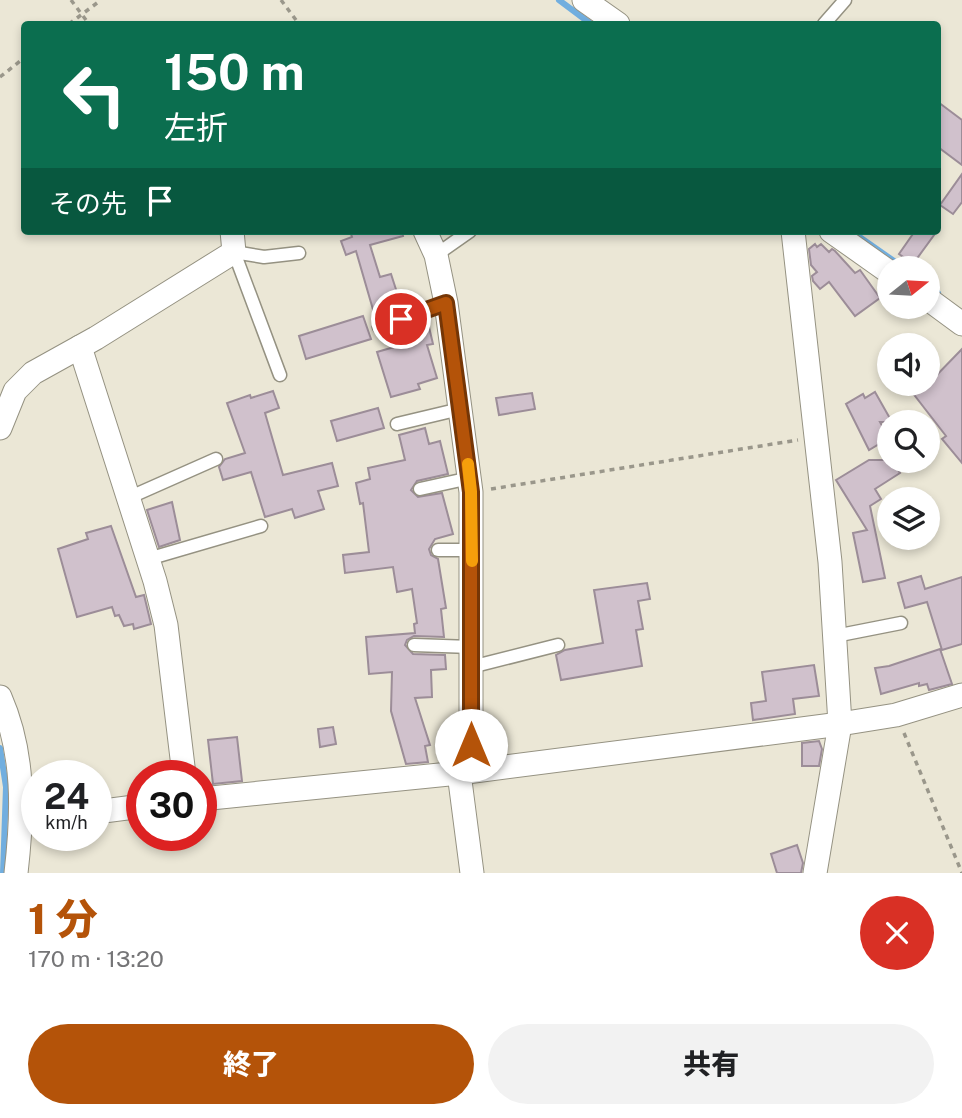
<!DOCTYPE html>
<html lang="ja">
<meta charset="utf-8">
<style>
:root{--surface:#fff;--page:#f2f2f2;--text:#202124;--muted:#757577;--accent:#b45309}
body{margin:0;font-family:"Public Sans","Noto Sans JP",sans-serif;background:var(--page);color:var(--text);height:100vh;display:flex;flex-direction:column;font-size:26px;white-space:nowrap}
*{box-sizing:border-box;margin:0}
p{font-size:23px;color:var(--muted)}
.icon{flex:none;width:38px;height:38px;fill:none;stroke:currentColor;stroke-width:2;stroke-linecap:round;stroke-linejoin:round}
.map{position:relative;height:873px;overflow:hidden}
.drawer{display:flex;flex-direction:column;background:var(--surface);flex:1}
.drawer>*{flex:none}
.banner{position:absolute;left:21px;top:21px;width:920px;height:214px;border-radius:7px;box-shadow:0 4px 10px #0003;background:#0b6e4f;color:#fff;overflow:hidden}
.needle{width:46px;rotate:72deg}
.buttons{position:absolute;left:877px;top:256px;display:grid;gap:14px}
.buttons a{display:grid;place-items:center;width:63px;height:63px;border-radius:50%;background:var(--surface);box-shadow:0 4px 10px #0003;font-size:35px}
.speed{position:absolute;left:21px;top:760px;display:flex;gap:14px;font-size:35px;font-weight:700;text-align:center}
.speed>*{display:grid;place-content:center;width:91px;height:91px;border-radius:50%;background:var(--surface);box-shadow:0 4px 10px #0003;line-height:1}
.speed small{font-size:18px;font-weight:400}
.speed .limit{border:10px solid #d22;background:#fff;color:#111}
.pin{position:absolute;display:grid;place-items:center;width:60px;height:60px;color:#fff;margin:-30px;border:4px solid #fff;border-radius:50%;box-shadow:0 2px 7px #0007}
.me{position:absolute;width:77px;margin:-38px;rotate:0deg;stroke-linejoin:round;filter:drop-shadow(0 0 5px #0008)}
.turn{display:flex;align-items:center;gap:24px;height:147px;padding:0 28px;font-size:32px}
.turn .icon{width:91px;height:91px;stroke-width:2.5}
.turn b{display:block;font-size:49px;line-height:60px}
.then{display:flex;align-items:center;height:66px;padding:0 28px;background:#0003;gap:14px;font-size:26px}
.round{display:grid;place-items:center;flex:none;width:74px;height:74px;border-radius:37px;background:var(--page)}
.overview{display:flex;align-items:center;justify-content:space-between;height:119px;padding:0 28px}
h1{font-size:42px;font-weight:800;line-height:52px;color:var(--accent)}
.primary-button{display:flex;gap:14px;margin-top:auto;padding:14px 28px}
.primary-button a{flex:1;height:80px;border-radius:42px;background:var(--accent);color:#fff;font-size:28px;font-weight:800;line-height:80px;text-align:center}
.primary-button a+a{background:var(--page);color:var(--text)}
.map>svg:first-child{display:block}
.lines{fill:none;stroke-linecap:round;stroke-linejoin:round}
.stream{stroke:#71aedf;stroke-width:6}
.building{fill:#d0c1cc;stroke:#9c8d98;stroke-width:2}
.service-casing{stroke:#959282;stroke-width:15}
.minor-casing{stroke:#959282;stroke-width:25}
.path{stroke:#9a978b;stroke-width:3.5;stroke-dasharray:5 5;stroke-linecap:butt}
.service{stroke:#fff;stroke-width:12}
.minor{stroke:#fff;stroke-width:23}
.route-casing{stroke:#753606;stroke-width:18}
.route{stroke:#b45309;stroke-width:12}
.slow{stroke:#f59e0b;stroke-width:12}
</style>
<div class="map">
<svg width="962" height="873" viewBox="0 0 962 873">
<rect width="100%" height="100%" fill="#ebe7d6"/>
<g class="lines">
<g class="stream">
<polyline points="559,0 591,24"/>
<polyline points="851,231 904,268"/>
<polyline points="928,285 938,293"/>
<polyline points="0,748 6,787 3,873"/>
</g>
</g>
<g class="building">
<polygon points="938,102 962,120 962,165 938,147"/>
<polygon points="962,174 962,202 953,214 940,205"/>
<polygon points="350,231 402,231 403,236 370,245 380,277 391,274 401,305 374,313 356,251 346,255 341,241 352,237"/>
<polygon points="915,231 937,231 913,264 899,254"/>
<polygon points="815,244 817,247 821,244 829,252 832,249 835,251 855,273 860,270 880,298 855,316 829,282 820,289 813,281 812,276 817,272 811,265 809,249"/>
<polygon points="363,316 371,339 306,359 299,336"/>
<polygon points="429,327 433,344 427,345 437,378 418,384 420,389 391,397 377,352 408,343 406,334"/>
<polygon points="962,349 962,463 942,439 946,436 905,383 929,383"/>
<polygon points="273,391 279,408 265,413 283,475 332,463 338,486 318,491 324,509 295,518 292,509 265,517 251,472 223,480 219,467 225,459 245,453 227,403 250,395 251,398"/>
<polygon points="875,392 892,422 880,422 889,438 869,450 846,404 863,394 865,398"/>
<polygon points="532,393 535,409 499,415 496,398"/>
<polygon points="378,408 384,428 337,441 331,421"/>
<polygon points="425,428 429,444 440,441 448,474 417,481 411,490 418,497 442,493 453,534 435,539 429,549 431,555 438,559 446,608 441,609 444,637 414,636 407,640 405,645 413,654 445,655 446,669 431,670 432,697 415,698 430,745 425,746 428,762 406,764 391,711 392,672 369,674 366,637 415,633 414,624 417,623 412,589 397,592 393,567 345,573 343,555 369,552 363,503 360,504 356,483 370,479 368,468 405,460 399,435"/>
<polygon points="869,460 892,460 900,473 875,489 881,499 870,506 885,578 863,582 853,533 867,530 836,480"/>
<polygon points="172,502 180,540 159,547 147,510"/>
<polygon points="111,526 136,597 144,595 151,624 134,629 133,624 124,626 119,615 115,616 112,607 77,617 58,549 88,539 86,533"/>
<polygon points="921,576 925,589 962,577 962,644 942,650 927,602 905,608 898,583"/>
<polygon points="647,583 650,599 638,601 643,629 636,630 642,666 561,680 556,655 565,650 603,643 594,590"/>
<polygon points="940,649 952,684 929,690 927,684 919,686 919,683 881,694 875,668 889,666"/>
<polygon points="814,665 819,696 793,699 795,714 753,720 751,703 766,701 762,672"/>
<polygon points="333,727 336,744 320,747 318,729"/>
<polygon points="237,737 242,781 213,784 208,740"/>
<polygon points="819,741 822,749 819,766 802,766 802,743"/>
<polygon points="797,845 803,863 801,873 777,873 771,854"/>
</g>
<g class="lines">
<defs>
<g id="service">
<polyline points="824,24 845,0"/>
<polyline points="436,255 470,231"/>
<polyline points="379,327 446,303"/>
<polyline points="280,375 234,252 264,257 299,253"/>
<polyline points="397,424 460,409"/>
<polyline points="420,489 470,478"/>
<polyline points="128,498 216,459"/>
<polyline points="438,550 472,550"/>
<polyline points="148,559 261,526"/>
<polyline points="835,636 901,623"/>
<polyline points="414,645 471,647"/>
<polyline points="471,667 558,645"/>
</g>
<g id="minor">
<polyline points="584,0 618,24"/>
<polyline points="425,231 436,255 446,303 471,492 471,771"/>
<polyline points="793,231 830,562 840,724 815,873"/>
<polyline points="831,231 889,272"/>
<polyline points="928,299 962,324"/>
<polyline points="80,347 155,581 166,625 184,775"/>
<polyline points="0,428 15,391 33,373 96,338 234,252 232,231"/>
<path d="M 0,697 C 25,754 23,813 16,873"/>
<polyline points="459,773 472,873"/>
<polyline points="201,799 459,773 840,724 896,715 962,695"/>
<polyline points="96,812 142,806"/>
</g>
</defs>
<use href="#service" class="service-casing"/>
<use href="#minor" class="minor-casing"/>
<g class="path">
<polyline points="71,0 89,24"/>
<polyline points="281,0 299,24"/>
<polyline points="69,24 101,0"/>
<polyline points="0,77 24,58"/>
<polyline points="491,489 798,440"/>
<polyline points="904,733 962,873"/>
</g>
<use href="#service" class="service"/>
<use href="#minor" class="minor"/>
</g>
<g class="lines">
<defs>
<polyline id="route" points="401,319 446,303 471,492 471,745"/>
</defs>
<use href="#route" class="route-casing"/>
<use href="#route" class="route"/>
<polyline class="slow" points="468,464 471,492 472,561"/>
</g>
</svg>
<div class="buttons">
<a><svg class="needle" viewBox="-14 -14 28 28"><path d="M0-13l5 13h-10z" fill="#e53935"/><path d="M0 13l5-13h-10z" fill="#757577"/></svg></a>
<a><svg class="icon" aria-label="sound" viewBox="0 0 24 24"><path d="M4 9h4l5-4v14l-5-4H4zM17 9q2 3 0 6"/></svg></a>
<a><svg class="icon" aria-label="search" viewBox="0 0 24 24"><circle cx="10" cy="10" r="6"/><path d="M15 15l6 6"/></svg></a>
<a><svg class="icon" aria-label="layers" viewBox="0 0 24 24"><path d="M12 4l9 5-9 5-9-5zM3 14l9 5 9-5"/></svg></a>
</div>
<div class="speed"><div>24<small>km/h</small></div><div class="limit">30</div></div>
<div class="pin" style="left:401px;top:319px;background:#d93025"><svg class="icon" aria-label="arrive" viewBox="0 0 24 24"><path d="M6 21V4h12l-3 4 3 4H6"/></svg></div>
<svg class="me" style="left:471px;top:745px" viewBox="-20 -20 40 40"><circle r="19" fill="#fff"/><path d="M0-13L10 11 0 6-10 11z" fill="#b45309"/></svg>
<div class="banner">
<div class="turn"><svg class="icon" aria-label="left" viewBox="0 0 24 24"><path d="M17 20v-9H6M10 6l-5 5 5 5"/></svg><div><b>150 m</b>左折</div></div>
<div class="then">その先<svg class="icon" aria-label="arrive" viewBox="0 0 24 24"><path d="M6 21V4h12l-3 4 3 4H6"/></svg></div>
</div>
</div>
<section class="drawer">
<div class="overview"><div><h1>1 分</h1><p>170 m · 13:20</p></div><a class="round" style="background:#d93025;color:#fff"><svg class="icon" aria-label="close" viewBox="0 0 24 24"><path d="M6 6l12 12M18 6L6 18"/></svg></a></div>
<div class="primary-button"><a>終了</a><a>共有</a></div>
</section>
